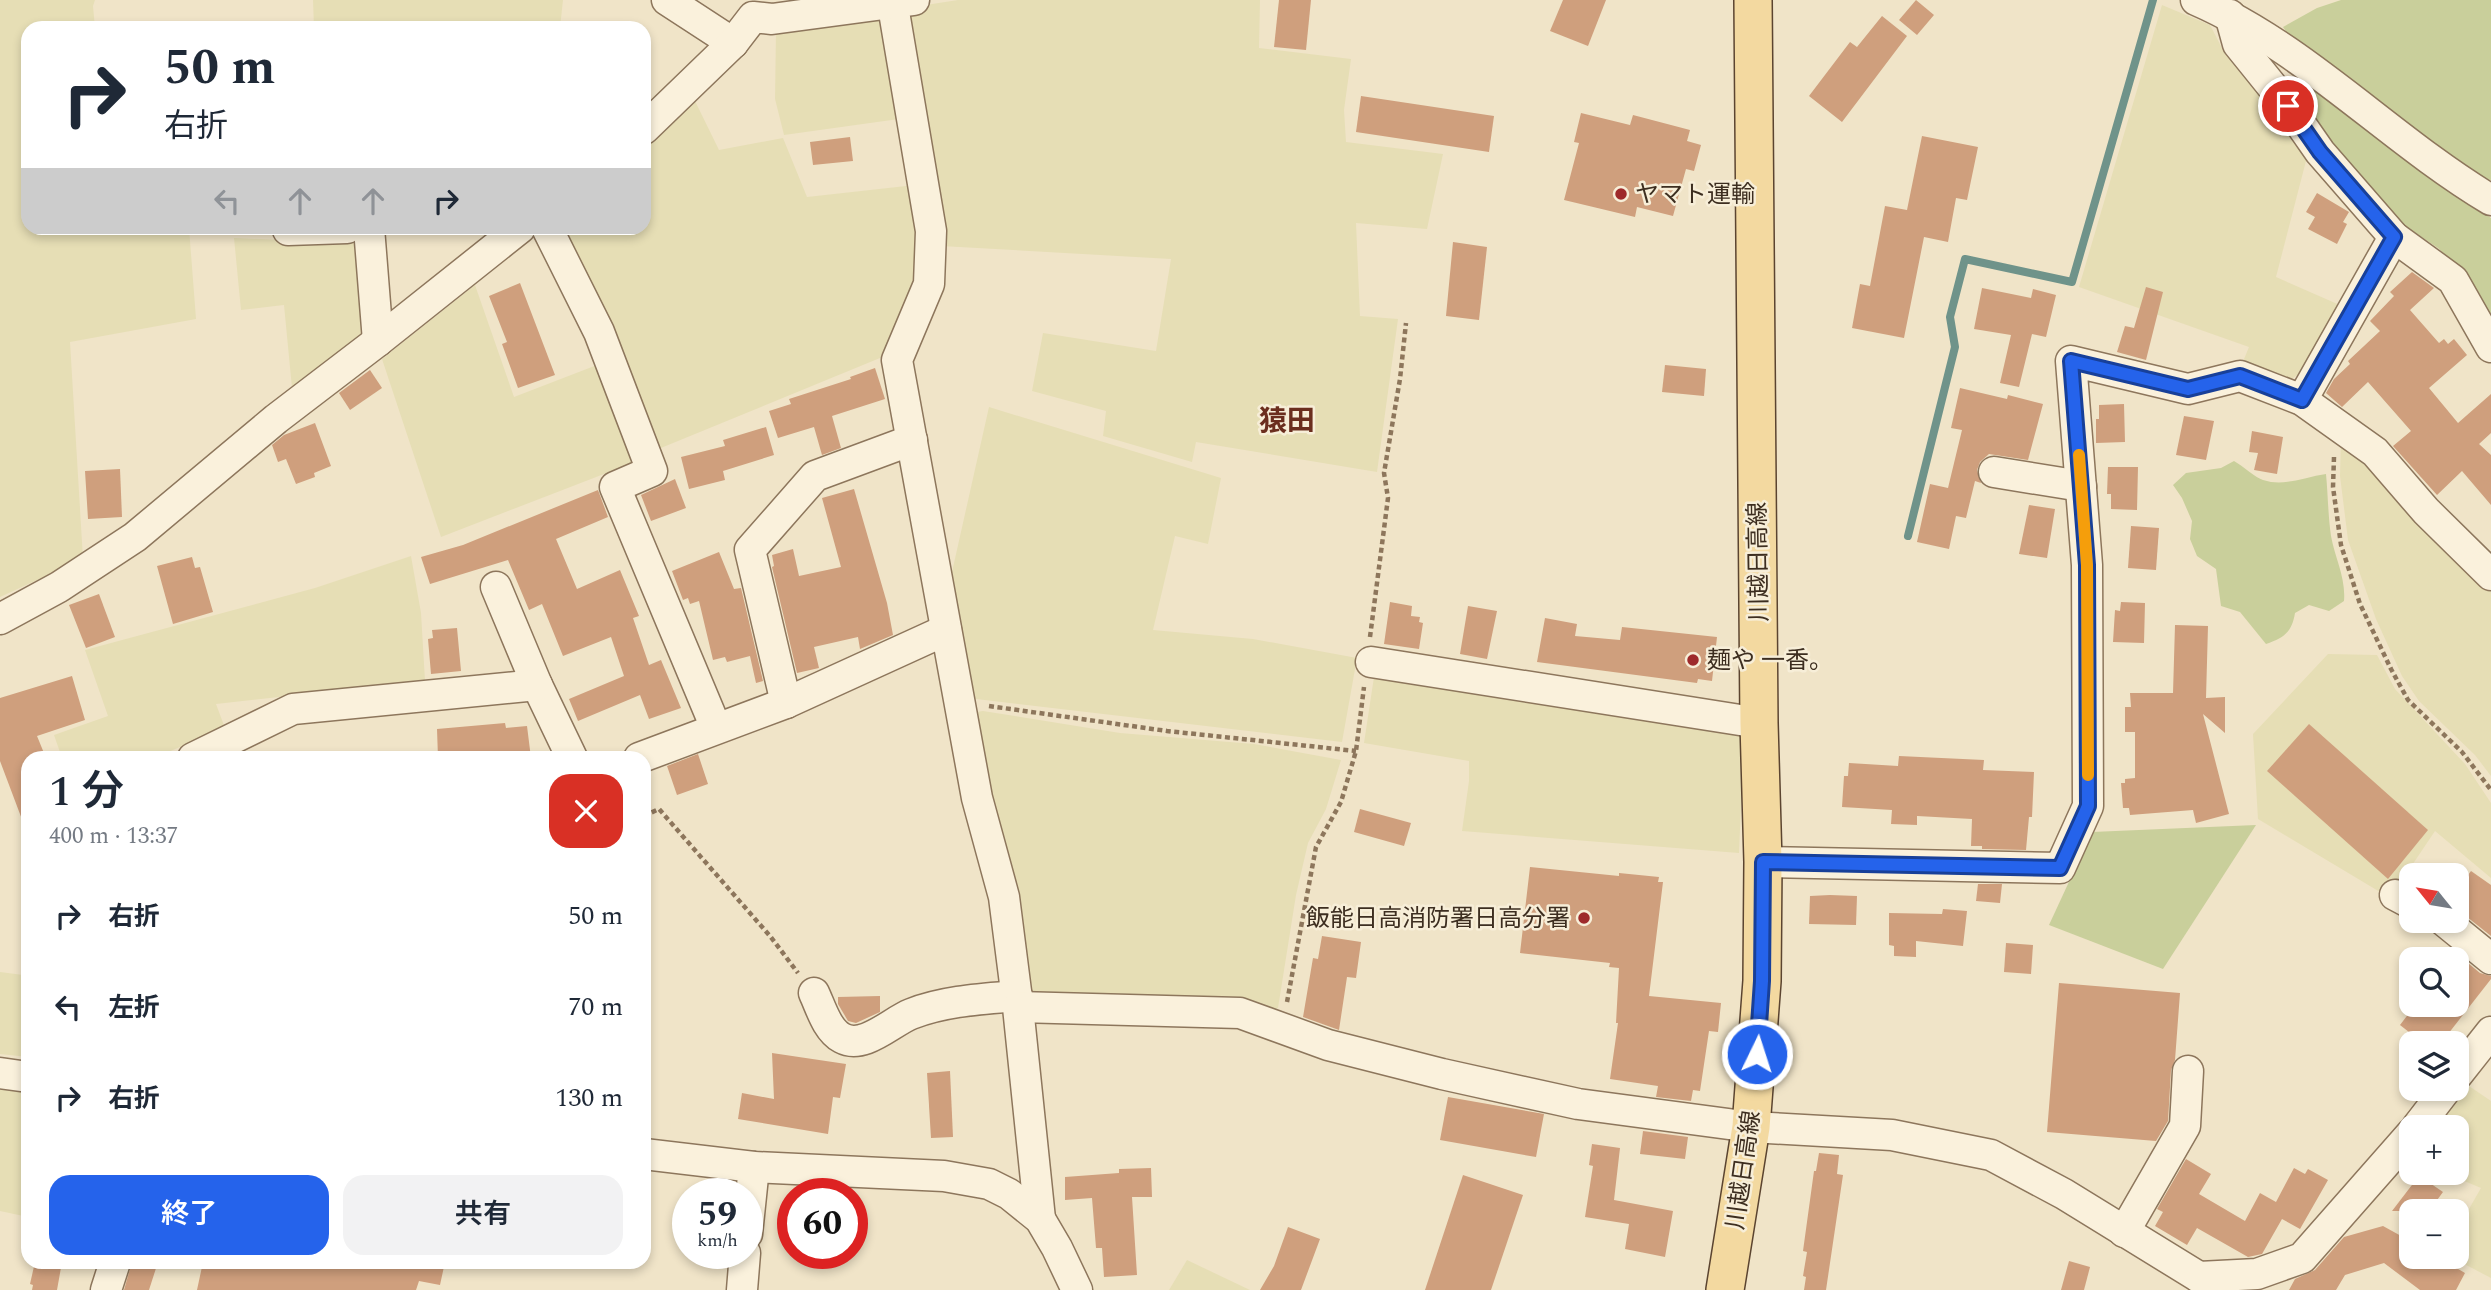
<!DOCTYPE html>
<html lang="ja">
<meta charset="utf-8">
<style>
:root{--surface:#fff;--page:#f2f2f3;--text:#1f2937;--muted:#747a83;--accent:#2563eb}
body{margin:0;font-family:Spectral,"Noto Sans JP",serif;background:var(--page);color:var(--text);height:100vh;display:flex;flex-direction:column;font-size:26px;white-space:nowrap}
*{box-sizing:border-box;margin:0}
p{font-size:23px;color:var(--muted)}
.icon{flex:none;width:38px;height:38px;fill:none;stroke:currentColor;stroke-width:2;stroke-linecap:round;stroke-linejoin:round}
.map{position:relative;flex:1;overflow:hidden}
.panel{position:absolute;left:21px;top:751px;width:630px;height:518px;display:flex;flex-direction:column;background:var(--surface);border-radius:21px;box-shadow:0 4px 10px #0003}
.panel>*{flex:none}
.guide{position:absolute;left:21px;top:21px;width:630px;height:214px;border-radius:21px;box-shadow:0 4px 10px #0003;background:#fff;color:var(--text);overflow:hidden}
.needle{width:46px;rotate:300deg}
.fabs{position:absolute;left:2399px;top:863px;display:grid;gap:14px}
.fabs a{display:grid;place-items:center;width:70px;height:70px;border-radius:14px;background:var(--surface);box-shadow:0 4px 10px #0003;font-size:35px}
.speed{position:absolute;left:672px;top:1178px;display:flex;gap:14px;font-size:35px;font-weight:700;text-align:center}
.speed>*{display:grid;place-content:center;width:91px;height:91px;border-radius:50%;background:var(--surface);box-shadow:0 4px 10px #0003;line-height:1}
.speed small{font-size:18px;font-weight:400}
.speed .limit{border:10px solid #d22;background:#fff;color:#111}
.pin{position:absolute;display:grid;place-items:center;width:60px;height:60px;color:#fff;margin:-30px;border:4px solid #fff;border-radius:50%;box-shadow:0 2px 7px #0007}
.me{position:absolute;width:77px;margin:-38px;rotate:4deg;stroke-linejoin:round;filter:drop-shadow(0 0 5px #0008)}
.turn{display:flex;align-items:center;gap:24px;height:147px;padding:0 28px;font-size:32px}
.turn .icon{width:91px;height:91px;stroke-width:2.5}
.turn b{display:block;font-size:49px;line-height:60px}
.lanes{display:flex;align-items:center;height:66px;padding:0 28px;background:#0003;justify-content:center;gap:35px;direction:ltr}
.lanes .off{opacity:.35}
.round{display:grid;place-items:center;flex:none;width:74px;height:74px;border-radius:21px;background:var(--page)}
.headline{display:flex;align-items:center;justify-content:space-between;height:119px;padding:0 28px}
h1{font-size:42px;font-weight:600;line-height:52px}
.cta{display:flex;gap:14px;margin-top:auto;padding:14px 28px}
.cta a{flex:1;height:80px;border-radius:21px;background:var(--accent);color:#fff;font-size:28px;font-weight:600;line-height:80px;text-align:center}
.cta a+a{background:var(--page);color:var(--text)}
ul{padding:0;list-style:none}
li{display:flex;align-items:center;gap:21px;height:91px;padding:0 28px}
li div{flex:1}
li b{display:block;font-size:26px}
li em{font-style:normal}
.map>svg:first-child{display:block}
.farmland{fill:#e6deb5}
.green{fill:#c9cf9b}
.lines{fill:none;stroke-linecap:round;stroke-linejoin:round}
.stream{stroke:#6f938a;stroke-width:8}
.building{fill:#cf9f7d}
.minor-casing{stroke:#8d765c;stroke-width:33}
.major-casing{stroke:#5b4430;stroke-width:40}
.path{stroke:#8d765c;stroke-width:4.5;stroke-dasharray:5 3.5;stroke-linecap:butt}
.minor{stroke:#faf1dc;stroke-width:30}
.major{stroke:#f3d9a0;stroke-width:37}
.route-casing{stroke:#184099;stroke-width:18}
.route{stroke:#2563eb;stroke-width:12}
.slow{stroke:#f59e0b;stroke-width:12}
.poi-dot{fill:#9e2a2b;stroke:#f7eed8;stroke-width:2.5}
.labels{text-anchor:middle;stroke-width:5;stroke-linejoin:round;paint-order:stroke}
.poi-label{font-size:24px;fill:#3d2e20;stroke:#f7eed8;text-anchor:start}
.street-label{font-size:24px;fill:#3d2e20;stroke:#f7eed8}
.quarter-label{font-size:28px;font-weight:bold;fill:#6b2e1e;stroke:#f7eed8}
</style>
<div class="map">
<svg width="2491" height="1290" viewBox="0 0 2491 1290">
<rect width="100%" height="100%" fill="#f0e4c8"/>
<g class="farmland">
<polygon points="0,0 95,0 93,6 95,28 28,28 28,228 189,228 196,319 70,342 83,559 0,597"/>
<polygon points="313,0 563,0 560,28 314,28"/>
<polygon points="958,0 1260,0 1259,48 1351,59 1344,110 1346,142 1443,154 1427,229 1356,223 1360,316 1398,319 1377,472 1196,442 1192,462 1103,436 1106,411 1032,391 1043,333 1156,351 1171,259 941,246 905,14 913,7"/>
<polygon points="2162,5 2210,25 2222,48 2265,96 2307,157 2276,277 2342,306 2299,374 2287,382 2242,364 2249,347 2079,287"/>
<polygon points="882,14 906,118 784,135 775,99 776,29"/>
<polygon points="695,101 719,150 783,138 807,197 915,185 921,271 907,315 880,358 656,450 560,228 644,228 644,144"/>
<polygon points="350,235 363,244 367,332 292,388 284,305 241,310 234,238 283,240"/>
<polygon points="475,285 514,397 597,365 635,462 441,537 382,359"/>
<polygon points="989,407 1221,478 1208,544 1175,536 1153,630 1253,639 1357,658 1342,742 968,698 952,572"/>
<polygon points="2341,439 2371,458 2423,531 2451,551 2491,588 2491,776 2475,755 2419,701 2402,676 2376,619 2348,540 2340,476"/>
<polygon points="411,556 421,613 425,681 216,704 225,728 154,758 62,758 54,735 108,716 85,650 315,588"/>
<polygon points="2328,654 2377,655 2395,689 2465,764 2491,803 2491,878 2435,831 2390,898 2258,819 2253,734"/>
<polygon points="1374,677 1744,734 1739,853 1462,831 1469,781 1469,761 1364,743"/>
<polygon points="983,711 1120,733 1254,744 1341,760 1326,809 1308,843 1296,895 1278,1008 1268,1012 1027,1000 970,713"/>
<polygon points="25,907 28,908 28,1057 0,1054 0,972 23,975"/>
<polygon points="2466,1084 2491,1101 2491,1278 2451,1257 2457,1256 2457,1230 2481,1188 2445,1173 2457,1172 2457,1127 2435,1127"/>
<polygon points="0,1087 28,1091 28,1217 0,1211"/>
<polygon points="1187,1260 1250,1290 1169,1290"/>
</g>
<g class="green">
<polygon points="2341,0 2491,0 2491,180 2480,179 2292,40 2283,27 2317,8"/>
<polygon points="2302,79 2446,187 2491,218 2491,317 2468,277 2438,248 2402,224 2369,190 2330,147 2286,83"/>
<path d="M 2234,461 C 2243,466 2256,478 2263,480 C 2284,487 2305,477 2326,474 C 2328,495 2328,515 2331,536 C 2335,558 2346,578 2344,601 L 2329,611 L 2309,605 L 2295,613 C 2292,632 2284,638 2266,644 L 2240,612 L 2221,606 L 2216,569 L 2197,556 L 2190,539 L 2192,521 L 2182,498 L 2173,485 L 2186,473 L 2221,468 Z"/>
<polygon points="2256,825 2163,969 2049,925 2092,832"/>
</g>
<g class="lines">
<polyline class="stream" points="1908,536 1955,347 1950,317 1965,259 2072,282 2153,0"/>
</g>
<g class="building">
<polygon points="1279,0 1311,0 1306,50 1274,47"/>
<polygon points="1563,0 1606,0 1588,46 1550,31"/>
<polygon points="1916,0 1934,15 1917,35 1899,20"/>
<polygon points="1882,16 1907,36 1842,122 1809,96 1850,42 1857,47"/>
<polygon points="1361,96 1494,116 1489,152 1356,132"/>
<polygon points="1581,113 1630,125 1633,115 1690,130 1687,141 1701,145 1694,171 1686,169 1673,216 1637,207 1635,217 1564,200 1579,143 1574,142"/>
<polygon points="1922,136 1978,147 1967,200 1956,198 1948,242 1924,237 1904,338 1852,328 1860,284 1870,286 1885,206 1907,210"/>
<polygon points="850,137 853,161 813,165 810,142"/>
<polygon points="2317,193 2349,212 2343,222 2347,224 2337,244 2308,229 2315,217 2306,212"/>
<polygon points="1453,242 1487,247 1479,320 1446,316"/>
<polygon points="2412,272 2434,288 2410,310 2439,343 2444,339 2448,344 2454,339 2467,355 2429,388 2458,423 2491,394 2491,433 2479,444 2491,455 2491,505 2462,471 2437,495 2393,446 2411,431 2368,382 2342,407 2326,393 2334,379 2350,364 2348,361 2380,331 2370,321 2394,296 2390,292"/>
<polygon points="520,283 555,375 518,388 502,344 507,342 489,296"/>
<polygon points="2146,287 2163,292 2146,360 2117,352 2125,326 2134,328"/>
<polygon points="1982,288 2031,298 2033,289 2056,295 2046,337 2032,334 2019,387 2000,383 2011,335 1974,329"/>
<polygon points="1665,365 1706,369 1704,396 1662,392"/>
<polygon points="875,368 885,399 832,416 841,448 822,455 814,427 778,438 769,411 791,404 789,399 851,379 850,377"/>
<polygon points="370,370 382,388 350,410 339,393"/>
<polygon points="1960,388 2007,399 2008,395 2043,404 2028,460 1989,454 1980,462 1977,470 1981,483 1975,481 1966,518 1956,516 1949,549 1917,542 1930,484 1948,488 1962,430 1951,428"/>
<polygon points="2124,404 2125,442 2096,443 2096,419 2099,419 2099,405"/>
<polygon points="2184,416 2214,421 2206,460 2176,455"/>
<polygon points="315,423 331,466 314,473 315,477 296,484 286,459 278,462 272,445 284,435"/>
<polygon points="766,427 774,455 723,471 725,480 689,489 681,457 725,446 723,440"/>
<polygon points="2252,431 2283,437 2277,474 2254,470 2258,453 2249,452"/>
<polygon points="2108,467 2138,467 2137,510 2111,509 2111,494 2107,494"/>
<polygon points="120,469 122,517 88,519 85,471"/>
<polygon points="675,479 686,508 651,521 641,495"/>
<polygon points="854,489 887,603 893,635 860,649 858,637 814,647 819,668 797,673 772,567 774,566 772,555 793,549 799,576 841,567 822,498"/>
<polygon points="598,490 608,517 556,539 577,589 620,570 639,616 633,618 649,665 661,660 681,708 649,719 640,695 578,721 569,699 624,676 611,637 563,656 542,604 529,610 508,560 430,584 421,557 463,545"/>
<polygon points="2029,505 2055,509 2047,558 2019,554"/>
<polygon points="2131,526 2159,528 2156,570 2128,568"/>
<polygon points="719,552 734,589 741,588 763,681 756,683 750,656 727,662 725,657 713,660 699,601 690,604 688,598 683,600 672,571"/>
<polygon points="192,557 195,568 200,567 213,612 173,624 157,566"/>
<polygon points="99,594 115,637 86,648 69,605"/>
<polygon points="1390,602 1412,606 1411,616 1420,617 1419,622 1423,623 1419,649 1384,644"/>
<polygon points="2121,602 2145,603 2144,643 2113,642 2115,610 2120,611"/>
<polygon points="1468,606 1497,611 1487,659 1460,654"/>
<polygon points="1545,618 1577,624 1575,636 1620,640 1622,627 1717,637 1712,681 1698,679 1697,683 1537,662"/>
<polygon points="2175,625 2208,626 2206,698 2225,697 2225,733 2203,714 2229,814 2196,823 2193,810 2130,815 2129,808 2123,808 2121,783 2125,783 2125,779 2135,778 2135,732 2125,732 2125,707 2131,707 2130,693 2173,693"/>
<polygon points="457,628 461,671 431,674 428,639 433,638 432,630"/>
<polygon points="72,676 85,720 37,736 46,758 28,758 28,829 26,830 0,761 0,698"/>
<polygon points="505,723 506,728 527,726 531,758 438,758 437,729"/>
<polygon points="2309,724 2428,830 2388,879 2267,771"/>
<polygon points="698,754 708,784 677,795 667,766"/>
<polygon points="1899,756 1984,760 1983,770 2034,772 2032,817 2029,817 2026,850 1982,849 1982,846 1971,846 1972,819 1917,816 1917,825 1891,824 1892,810 1842,807 1844,776 1848,776 1849,763 1898,766"/>
<polygon points="1360,809 1411,823 1404,846 1354,832"/>
<polygon points="1530,867 1619,876 1619,873 1659,877 1658,882 1663,882 1649,996 1721,1003 1718,1032 1709,1031 1700,1091 1693,1090 1691,1101 1656,1097 1658,1086 1610,1079 1618,1023 1616,1023 1619,968 1609,967 1610,963 1520,953"/>
<polygon points="2471,871 2491,885 2491,936 2457,909 2457,890"/>
<polygon points="1978,884 2002,884 2000,903 1976,901"/>
<polygon points="1830,895 1857,896 1856,925 1809,924 1810,896"/>
<polygon points="1943,909 1967,911 1963,946 1916,941 1916,957 1894,956 1894,946 1889,945 1889,913 1942,914"/>
<polygon points="1322,936 1361,942 1356,978 1347,977 1339,1030 1303,1017 1313,958 1318,959"/>
<polygon points="2006,943 2033,945 2031,974 2004,972"/>
<polygon points="2457,954 2480,973 2491,976 2491,979 2441,1043 2423,1043 2400,1025 2416,1004 2457,1004"/>
<polygon points="2059,983 2180,993 2175,1060 2171,1070 2168,1121 2156,1141 2047,1132"/>
<polygon points="880,996 880,1012 856,1023 848,1021 838,1004 838,997"/>
<polygon points="772,1053 846,1064 840,1098 833,1097 828,1134 738,1119 742,1093 774,1099"/>
<polygon points="950,1071 953,1137 931,1138 927,1073"/>
<polygon points="1448,1097 1544,1114 1536,1157 1440,1140"/>
<polygon points="1643,1131 1688,1137 1685,1159 1640,1154"/>
<polygon points="1592,1144 1620,1148 1614,1200 1673,1211 1665,1257 1625,1249 1629,1224 1585,1217 1593,1166 1589,1165"/>
<polygon points="1819,1153 1839,1155 1837,1174 1843,1175 1826,1290 1804,1290 1806,1277 1803,1276 1807,1252 1803,1251 1814,1171 1816,1171"/>
<polygon points="2186,1159 2211,1174 2199,1194 2245,1221 2260,1193 2276,1202 2294,1168 2305,1174 2308,1169 2328,1180 2300,1229 2282,1219 2262,1254 2248,1257 2197,1228 2187,1245 2155,1226 2163,1212 2157,1209"/>
<polygon points="1151,1168 1152,1197 1132,1197 1137,1275 1104,1277 1102,1248 1096,1248 1092,1198 1065,1200 1065,1177 1119,1173 1119,1169"/>
<polygon points="1463,1175 1523,1195 1491,1290 1425,1290"/>
<polygon points="2424,1179 2443,1192 2429,1211 2392,1211 2415,1181 2420,1184"/>
<polygon points="2383,1226 2412,1242 2412,1256 2436,1256 2465,1273 2456,1290 2420,1290 2384,1263 2345,1275 2336,1290 2289,1290 2295,1279 2315,1270 2344,1237"/>
<polygon points="1288,1227 1320,1239 1301,1290 1260,1290 1274,1266"/>
<polygon points="2069,1261 2090,1267 2084,1290 2061,1290"/>
<polygon points="35,1262 62,1262 57,1290 32,1290 33,1285 30,1284"/>
<polygon points="132,1262 158,1262 149,1290 124,1290"/>
<polygon points="203,1262 445,1262 440,1285 419,1281 416,1290 197,1290"/>
</g>
<g class="lines">
<defs>
<g id="minor">
<polyline points="667,0 733,43"/>
<polyline points="892,0 931,231 929,284 897,360 977,798 1004,897 1018,1007 1040,1219"/>
<path d="M 2196,0 C 2306,48 2389,139 2491,200"/>
<polyline points="2230,15 2238,44 2288,106 2320,152 2394,237 2453,280 2491,347"/>
<polyline points="644,129 733,43 753,17 772,19 914,0"/>
<polyline points="369,228 378,341"/>
<polyline points="547,228 599,332 652,471 615,487 716,728"/>
<polyline points="288,230 347,228"/>
<polyline points="2302,400 2394,237"/>
<polyline points="1994,472 2081,486"/>
<polyline points="496,587 537,685 572,758"/>
<polyline points="0,619 59,587 135,537 276,419 378,341 520,228"/>
<polyline points="1371,662 1759,723"/>
<polyline points="786,703 750,550 815,476 912,440"/>
<polyline points="193,758 293,709 537,685"/>
<polyline points="639,758 786,703 946,630"/>
<polyline points="1763,862 2060,868 2088,806 2087,565 2071,361 2188,389 2240,376 2302,400 2375,452 2426,511 2491,575"/>
<polyline points="2395,895 2412,904"/>
<polyline points="2443,920 2491,959"/>
<path d="M 814,993 C 821,1008 827,1030 842,1038 C 864,1050 891,1022 911,1014 C 944,1001 981,999 1017,996"/>
<polyline points="1018,1007 1240,1013 1328,1045 1442,1074 1578,1104 1751,1127 1892,1135 1991,1155 2064,1194 2220,1290"/>
<polyline points="0,1073 28,1077"/>
<polyline points="2457,1075 2491,1032"/>
<polyline points="2417,1127 2447,1088"/>
<polyline points="644,1154 754,1167 944,1176 989,1184 1009,1194 1040,1219 1057,1248 1077,1290"/>
<polyline points="2124,1232 2185,1126 2188,1071"/>
<polyline points="747,1234 754,1167"/>
<polyline points="2199,1277 2257,1274 2302,1258 2412,1133"/>
<polyline points="106,1290 115,1262"/>
<polyline points="742,1290 745,1253"/>
</g>
<polyline id="major" points="1725,1290 1751,1127 1762,981 1763,862 1759,723 1753,0"/>
</defs>
<use href="#minor" class="minor-casing"/>
<use href="#major" class="major-casing"/>
<g class="path">
<polyline points="2334,457 2333,487 2341,545 2360,604 2391,669 2408,700 2462,752 2491,790"/>
<polyline points="1370,637 1388,498 1384,473 1400,379 1406,323"/>
<polyline points="989,706 1167,731 1356,751"/>
<polyline points="644,816 659,809 770,936 798,973"/>
<polyline points="1287,1002 1316,847 1341,802 1356,751 1364,687"/>
</g>
<use href="#minor" class="minor"/>
<use href="#major" class="major"/>
</g>
<g class="lines">
<defs>
<polyline id="route" points="1757,1054 1762,981 1763,862 2060,868 2088,806 2087,565 2071,361 2188,389 2240,376 2302,400 2394,237 2320,152 2288,106"/>
</defs>
<use href="#route" class="route-casing"/>
<use href="#route" class="route"/>
<polyline class="slow" points="2079,455 2087,565 2088,775"/>
</g>
<g class="poi-dot">
<circle cx="1621" cy="194" r="7"/>
<circle cx="1693" cy="660" r="7"/>
<circle cx="1584" cy="918" r="7"/>
</g>
<g class="labels">
<g class="poi-label">
<text x="1635" y="202">ヤマト運輸</text>
<text x="1707" y="668">麺や 一香。</text>
<text x="1570" y="926" text-anchor="end">飯能日高消防署日高分署</text>
</g>
<g class="street-label">
<text transform="translate(1758 562) rotate(-91)" y="8">川越日高線</text>
<text transform="translate(1743 1170) rotate(-82)" y="8">川越日高線</text>
</g>
<g class="quarter-label">
<text x="1287" y="430">猿田</text>
</g>
</g>
</svg>
<div class="fabs">
<a><svg class="needle" viewBox="-14 -14 28 28"><path d="M0-13l5 13h-10z" fill="#e53935"/><path d="M0 13l5-13h-10z" fill="#747a83"/></svg></a>
<a><svg class="icon" aria-label="search" viewBox="0 0 24 24"><circle cx="10" cy="10" r="6"/><path d="M15 15l6 6"/></svg></a>
<a><svg class="icon" aria-label="layers" viewBox="0 0 24 24"><path d="M12 4l9 5-9 5-9-5zM3 14l9 5 9-5"/></svg></a>
<a>+</a>
<a>−</a>
</div>
<div class="speed"><div>59<small>km/h</small></div><div class="limit">60</div></div>
<div class="pin" style="left:2288px;top:106px;background:#d93025"><svg class="icon" aria-label="arrive" viewBox="0 0 24 24"><path d="M6 21V4h12l-3 4 3 4H6"/></svg></div>
<svg class="me" style="left:1757px;top:1054px" viewBox="-20 -20 40 40"><circle r="17" fill="#2563eb" stroke="#fff" stroke-width="3"/><path d="M0-11L8 9 0 5-8 9z" fill="#fff"/></svg>
<div class="guide">
<div class="turn"><svg class="icon" aria-label="right" viewBox="0 0 24 24"><path d="M7 20v-9h11M14 6l5 5-5 5"/></svg><div><b>50 m</b>右折</div></div>
<div class="lanes"><svg class="icon off" aria-label="left" viewBox="0 0 24 24"><path d="M17 20v-9H6M10 6l-5 5 5 5"/></svg><svg class="icon off" aria-label="ahead" viewBox="0 0 24 24"><path d="M12 20V5M6 11l6-6 6 6"/></svg><svg class="icon off" aria-label="ahead" viewBox="0 0 24 24"><path d="M12 20V5M6 11l6-6 6 6"/></svg><svg class="icon" aria-label="right" viewBox="0 0 24 24"><path d="M7 20v-9h11M14 6l5 5-5 5"/></svg></div>
</div>
<section class="panel">
<div class="headline"><div><h1>1 分</h1><p>400 m · 13:37</p></div><a class="round" style="background:#d93025;color:#fff"><svg class="icon" aria-label="close" viewBox="0 0 24 24"><path d="M6 6l12 12M18 6L6 18"/></svg></a></div>
<ul>
<li><svg class="icon" aria-label="right" viewBox="0 0 24 24"><path d="M7 20v-9h11M14 6l5 5-5 5"/></svg><div><b>右折</b></div><em>50 m</em></li>
<li><svg class="icon" aria-label="left" viewBox="0 0 24 24"><path d="M17 20v-9H6M10 6l-5 5 5 5"/></svg><div><b>左折</b></div><em>70 m</em></li>
<li><svg class="icon" aria-label="right" viewBox="0 0 24 24"><path d="M7 20v-9h11M14 6l5 5-5 5"/></svg><div><b>右折</b></div><em>130 m</em></li>
</ul>
<div class="cta"><a>終了</a><a>共有</a></div>
</section>
</div>
